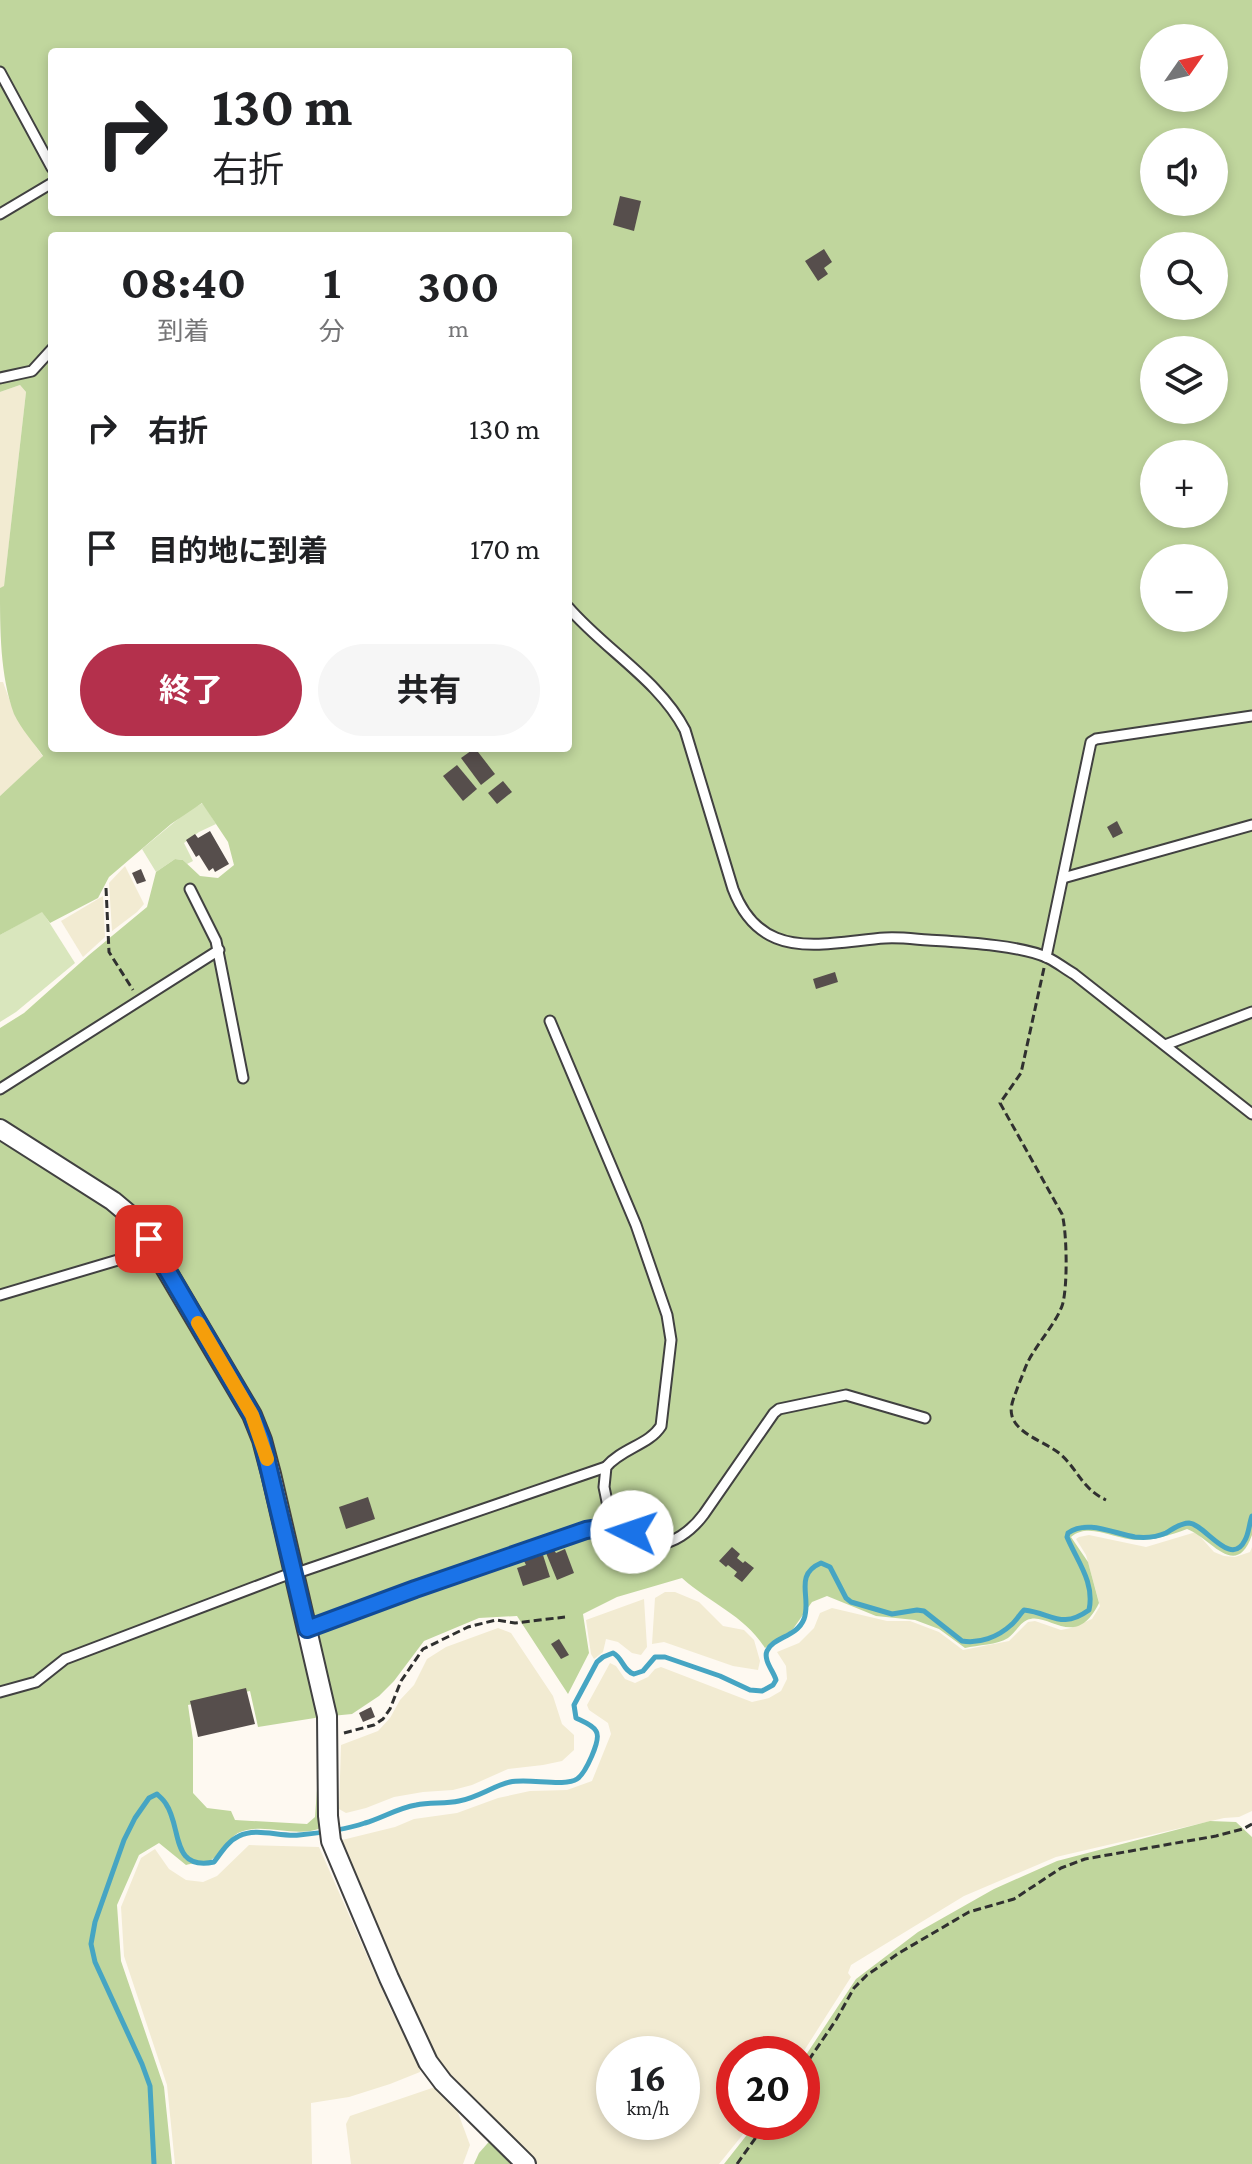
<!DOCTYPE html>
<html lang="ja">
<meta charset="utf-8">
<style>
:root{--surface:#fff;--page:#f6f6f6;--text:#202124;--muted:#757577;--accent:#b4304c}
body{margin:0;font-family:"Crimson Pro","Noto Sans JP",serif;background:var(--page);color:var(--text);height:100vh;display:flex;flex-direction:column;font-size:30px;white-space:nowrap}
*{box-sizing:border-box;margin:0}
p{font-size:26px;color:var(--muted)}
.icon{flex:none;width:44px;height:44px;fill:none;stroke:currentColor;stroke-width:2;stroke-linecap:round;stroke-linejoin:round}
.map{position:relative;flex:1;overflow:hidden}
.sheet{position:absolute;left:48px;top:232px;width:524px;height:520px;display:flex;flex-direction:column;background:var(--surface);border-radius:8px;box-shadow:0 4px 12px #0003}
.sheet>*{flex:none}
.hud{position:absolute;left:48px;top:48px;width:524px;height:168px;border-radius:8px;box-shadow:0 4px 12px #0003;background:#fff;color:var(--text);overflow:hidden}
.needle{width:52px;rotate:56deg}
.controls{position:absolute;left:1140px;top:24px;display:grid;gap:16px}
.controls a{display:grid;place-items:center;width:88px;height:88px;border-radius:50%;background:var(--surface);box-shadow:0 4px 12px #0003;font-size:40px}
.speed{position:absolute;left:596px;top:2036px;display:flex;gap:16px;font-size:40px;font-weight:700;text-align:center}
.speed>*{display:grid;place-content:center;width:104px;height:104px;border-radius:50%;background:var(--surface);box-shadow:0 4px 12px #0003;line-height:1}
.speed small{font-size:20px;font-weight:400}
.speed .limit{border:12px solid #d22;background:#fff;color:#111}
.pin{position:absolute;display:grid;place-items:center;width:68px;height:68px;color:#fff;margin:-34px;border-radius:16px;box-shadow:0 4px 12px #0006}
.me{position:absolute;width:88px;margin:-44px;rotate:274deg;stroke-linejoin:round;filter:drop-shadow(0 0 6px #0008)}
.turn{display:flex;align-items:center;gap:28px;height:168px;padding:0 32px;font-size:36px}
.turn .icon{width:104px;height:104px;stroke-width:2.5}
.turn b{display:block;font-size:56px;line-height:68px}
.eta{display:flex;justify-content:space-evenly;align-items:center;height:136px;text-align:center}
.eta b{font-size:48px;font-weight:700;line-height:56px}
.button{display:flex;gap:16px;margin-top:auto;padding:16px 32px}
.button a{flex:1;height:92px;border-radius:48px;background:var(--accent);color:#fff;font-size:32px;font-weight:700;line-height:92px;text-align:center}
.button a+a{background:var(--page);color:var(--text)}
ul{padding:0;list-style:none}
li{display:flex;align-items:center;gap:24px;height:120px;padding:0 32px}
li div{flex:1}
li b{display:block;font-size:30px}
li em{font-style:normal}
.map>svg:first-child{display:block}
.farmland{fill:#f2ebd2;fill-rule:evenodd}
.green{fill:#d9e6bd}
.forest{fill:#c0d69d;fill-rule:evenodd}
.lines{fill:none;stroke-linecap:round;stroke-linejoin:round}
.stream{stroke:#46a5c3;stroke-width:5}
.building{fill:#564e4c}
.lane-casing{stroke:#414141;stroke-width:13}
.street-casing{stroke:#414141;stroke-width:22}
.path{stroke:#303030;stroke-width:3;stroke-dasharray:8 4;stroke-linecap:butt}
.lane{stroke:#fff;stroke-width:9}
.street{stroke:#fff;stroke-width:18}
.route-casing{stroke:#114b97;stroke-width:20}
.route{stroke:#1a73e8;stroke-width:14}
.slow{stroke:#f59e0b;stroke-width:14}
</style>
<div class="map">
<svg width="1252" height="2164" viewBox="0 0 1252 2164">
<rect width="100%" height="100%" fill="#fef9f1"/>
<g class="farmland">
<polygon points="20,385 26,392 4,587 0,588 0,392"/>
<polygon points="0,682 3,682 15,715 43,757 0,796"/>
<polygon points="125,866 144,904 137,912 112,931 109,883"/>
<polygon points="103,896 105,937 83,957 61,921"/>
<path d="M 1196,1532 L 1214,1552 L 1224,1556 L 1235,1557 L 1250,1552 L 1252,1547 L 1252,1811 L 1239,1817 L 1224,1818 L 1056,1857 L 964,1896 L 851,1965 L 848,1973 L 851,1977 L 802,2054 L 734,2054 L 734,2122 L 753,2122 L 719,2164 L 534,2164 L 439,2067 L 380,1937 L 342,1840 L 395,1827 L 414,1819 L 457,1813 L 498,1798 L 530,1791 L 567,1790 L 592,1781 L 611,1734 L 608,1723 L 589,1710 L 587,1705 L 610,1663 L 616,1666 L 625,1679 L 635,1683 L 648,1677 L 655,1669 L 661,1667 L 752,1702 L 769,1698 L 781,1691 L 787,1679 L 786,1666 L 777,1652 L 799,1643 L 814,1628 L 820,1613 L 832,1608 L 887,1621 L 910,1621 L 939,1632 L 963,1650 L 1009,1641 L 1028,1622 L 1035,1621 L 1061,1630 L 1071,1628 L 1092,1619 L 1100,1606 L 1086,1555 L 1076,1539 L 1079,1537 L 1089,1535 L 1146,1547 ZM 614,2054 L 682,2054 L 682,2122 L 614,2122 Z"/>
<polygon points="665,1592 675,1592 699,1602 723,1626 744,1630 754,1640 760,1661 758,1670 733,1666 664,1642 652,1644 655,1598"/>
<polygon points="644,1599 647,1647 641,1655 632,1653 618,1642 606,1639 603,1652 594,1659 591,1654 586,1620"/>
<polygon points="498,1628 511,1633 553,1696 562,1724 574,1735 574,1750 562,1761 543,1765 508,1769 472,1785 453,1790 423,1792 394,1797 366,1808 346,1813 339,1809 341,1745 378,1731 390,1718 400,1700 414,1685 427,1659 446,1647"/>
<polygon points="249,1845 319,1847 391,2010 420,2064 420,2072 390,2084 349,2097 311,2103 312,2164 175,2164 167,2085 124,1956 121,1907 141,1858 155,1849 169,1869 186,1880 203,1882 217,1876"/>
<polygon points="435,2087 457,2110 470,2145 463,2164 351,2164 346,2124 350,2116"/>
</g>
<g class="green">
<polygon points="203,803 216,824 199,832 184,843 193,861 187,864 183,860 175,859 156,872 142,849 189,810"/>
<polygon points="42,911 75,963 16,1012 0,1022 0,935"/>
</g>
<g class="forest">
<path d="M 0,0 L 1252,0 L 1252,1535 C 1236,1581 1210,1537 1187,1529 C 1171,1535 1156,1540 1138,1540 C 1118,1541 1089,1521 1071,1537 L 1088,1562 L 1099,1603 C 1075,1652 1048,1610 1027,1620 C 1020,1623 1015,1633 1008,1638 C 998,1645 977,1645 965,1648 L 939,1629 L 915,1620 L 876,1616 L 827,1596 L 812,1602 L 793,1629 L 765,1648 C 744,1615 711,1604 682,1578 L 617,1597 L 583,1614 L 589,1653 L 568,1694 L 517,1616 L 479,1618 L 424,1641 L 394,1681 L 379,1696 L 352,1714 L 321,1717 L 258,1727 L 250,1691 L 188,1705 L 193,1740 L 193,1793 L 207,1808 L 231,1811 L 235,1820 L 307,1824 L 315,1817 L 318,1776 L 322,1776 L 321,1828 C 294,1839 264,1821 238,1833 C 227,1839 222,1854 211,1860 C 205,1863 193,1863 186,1865 L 159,1843 L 139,1855 L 117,1905 L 121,1961 L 164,2087 L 172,2164 L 0,2164 L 0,1028 L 24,1013 L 89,955 L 147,907 L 156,872 L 175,859 L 183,860 L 200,876 L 218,878 L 234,865 L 228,842 L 202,803 L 171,824 L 109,877 L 98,898 L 50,923 L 42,912 L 0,935 L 0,796 L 43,756 C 34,743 21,729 14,714 C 0,675 0,630 0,588 L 4,586 L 26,392 L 20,385 L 0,392 ZM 1154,38 L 1214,38 L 1214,98 L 1154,98 ZM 52,52 L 568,52 L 568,212 L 52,212 ZM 1154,142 L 1214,142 L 1214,202 L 1154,202 ZM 52,236 L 568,236 L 568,748 L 52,748 ZM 1154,246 L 1214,246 L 1214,306 L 1154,306 ZM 1154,350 L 1214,350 L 1214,410 L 1154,410 ZM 1154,454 L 1214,454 L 1214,514 L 1154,514 ZM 1154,558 L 1214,558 L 1214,618 L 1154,618 Z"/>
<polygon points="1210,1821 1236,1822 1252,1837 1252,2164 724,2164 757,2122 802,2122 802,2061 856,1979 918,1932 994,1889 1057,1861"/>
<polygon points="494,2136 522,2164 474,2164 479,2153"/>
</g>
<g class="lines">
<path class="stream" d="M 154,2164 L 150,2086 L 142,2064 L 95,1962 L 91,1944 L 95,1922 L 124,1840 L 135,1818 L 149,1798 L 157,1794 C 160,1797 164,1800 166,1804 C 182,1827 170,1871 214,1862 C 221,1853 228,1841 239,1836 C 257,1827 279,1837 299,1835 C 320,1833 344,1830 365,1823 C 382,1818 398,1808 416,1805 C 430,1802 445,1804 459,1801 C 477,1798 493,1786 510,1782 C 528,1778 565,1787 577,1779 C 585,1774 602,1739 596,1731 C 593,1725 582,1721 576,1718 L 574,1705 L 597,1662 L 603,1657 L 613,1653 C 623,1658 623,1671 634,1674 L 643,1671 L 655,1657 L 665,1657 L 720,1676 L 750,1690 L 762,1691 L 773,1685 L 776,1680 C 774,1672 763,1660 767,1651 C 773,1637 797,1637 804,1619 C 812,1598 793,1575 821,1563 L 830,1567 L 846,1598 L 851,1602 L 892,1614 L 917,1610 L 924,1611 L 962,1641 C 979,1644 998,1637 1011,1625 C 1016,1621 1019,1615 1024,1610 C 1052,1613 1061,1630 1089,1610 C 1095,1582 1077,1561 1067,1537 L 1068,1533 C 1087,1519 1115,1534 1135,1537 C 1145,1538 1157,1537 1166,1533 C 1173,1529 1180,1523 1189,1523 C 1205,1524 1231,1569 1245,1540 C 1249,1533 1249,1524 1252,1516"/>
</g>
<g class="building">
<polygon points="620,196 641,201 634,231 613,225"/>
<polygon points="824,249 832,262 824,268 828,274 818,281 805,261"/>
<polygon points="475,748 495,774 481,785 461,758"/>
<polygon points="457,765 477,789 463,801 443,776"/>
<polygon points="503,781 512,792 497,804 488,793"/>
<polygon points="1117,821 1123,833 1113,838 1107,827"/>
<polygon points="210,831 229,864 215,872 213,868 209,871 199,855 196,857 186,840 195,834 198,838"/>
<polygon points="141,869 146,881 137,884 132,873"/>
<polygon points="835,972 838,982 816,989 813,979"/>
<polygon points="368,1497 375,1519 346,1529 339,1507"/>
<polygon points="732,1547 740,1554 737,1558 743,1563 745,1561 754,1568 742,1582 734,1576 737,1572 728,1565 726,1567 719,1561"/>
<polygon points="565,1549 574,1573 557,1580 546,1553 554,1550 556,1553"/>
<polygon points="543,1555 550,1577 523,1586 517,1568 526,1565 524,1561"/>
<polygon points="559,1639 569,1655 561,1659 551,1644"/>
<polygon points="246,1688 255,1724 198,1737 190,1701"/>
<polygon points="371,1707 375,1717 363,1722 359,1713"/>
</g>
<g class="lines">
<defs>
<g id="lane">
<polyline points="0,72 52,168"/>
<polyline points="0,214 52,183"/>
<polyline points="0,378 32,371 52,349"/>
<path d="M 568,607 C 604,649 660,681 685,730 L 733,889 C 741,910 754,929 776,938 C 807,951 852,940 885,938 C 899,937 914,939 928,940 C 958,942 1022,945 1048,958 C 1057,962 1065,969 1074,974 L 1252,1114"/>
<polyline points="1063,878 1252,825"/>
<polyline points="190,889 216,941 243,1078"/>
<polyline points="1046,957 1091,742 1096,739 1252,716"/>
<path d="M 550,1021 L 636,1225 L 667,1315 L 671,1340 L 661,1426 C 649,1445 622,1448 606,1467 L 604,1487 L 612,1526"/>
<polyline points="1165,1045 1252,1012"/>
<polyline points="0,1089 219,950"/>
<polyline points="0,1295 155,1249"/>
<polyline points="294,1574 606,1467"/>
<path d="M 307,1629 L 415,1589 L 586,1530 C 596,1529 607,1525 617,1527 C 630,1530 639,1540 651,1543 C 671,1548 693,1529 704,1514 L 774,1413 L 779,1409 L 846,1395 L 925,1418"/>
<polyline points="0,1692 36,1682 65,1659 294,1572"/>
</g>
<polyline id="street" points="0,1129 113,1201 138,1222 252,1415 262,1440 271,1474 327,1716 328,1816 331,1841 389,1978 428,2062 443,2082 526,2164"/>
</defs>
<use href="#lane" class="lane-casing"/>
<use href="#street" class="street-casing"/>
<g class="path">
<polyline points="106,888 109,952 133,990"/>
<path d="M 1044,968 L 1021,1073 L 1000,1103 L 1062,1214 C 1067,1231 1068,1289 1062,1306 C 1056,1322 1042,1338 1033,1353 C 1026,1363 1023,1375 1018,1386 C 1015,1396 1009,1406 1012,1416 C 1017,1434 1045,1442 1059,1453 C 1078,1469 1081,1488 1106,1500"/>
<polyline points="344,1733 374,1725 383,1719 390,1709 401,1681 423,1649 468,1627 496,1620 515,1623 565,1617"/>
<polyline points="802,2070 836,2020 854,1988 867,1975 899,1953 969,1912 1014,1899 1061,1868 1085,1859 1216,1836 1243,1829 1252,1824"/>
<polyline points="737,2164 767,2122"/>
</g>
<use href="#lane" class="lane"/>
<use href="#street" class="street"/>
</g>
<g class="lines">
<defs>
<polyline id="route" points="149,1239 252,1415 262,1440 307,1629 415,1589 586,1530 612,1526 632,1532"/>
</defs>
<use href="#route" class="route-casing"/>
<use href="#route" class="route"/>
<polyline class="slow" points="198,1323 252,1415 267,1459"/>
</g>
</svg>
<div class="controls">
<a><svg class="needle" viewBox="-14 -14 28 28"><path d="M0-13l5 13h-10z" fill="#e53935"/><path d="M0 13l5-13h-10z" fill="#757577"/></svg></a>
<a><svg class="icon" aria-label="sound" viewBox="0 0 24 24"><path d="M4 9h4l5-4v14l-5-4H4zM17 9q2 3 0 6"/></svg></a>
<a><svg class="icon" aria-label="search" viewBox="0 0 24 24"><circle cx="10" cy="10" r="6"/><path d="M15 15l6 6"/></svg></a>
<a><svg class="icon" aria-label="layers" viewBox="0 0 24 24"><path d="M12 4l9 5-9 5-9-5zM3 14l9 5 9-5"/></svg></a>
<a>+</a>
<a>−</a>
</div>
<div class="speed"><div>16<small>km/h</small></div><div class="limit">20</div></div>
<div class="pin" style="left:149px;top:1239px;background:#d93025"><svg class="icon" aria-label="arrive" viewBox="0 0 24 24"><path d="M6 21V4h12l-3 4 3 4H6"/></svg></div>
<svg class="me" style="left:632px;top:1532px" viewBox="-20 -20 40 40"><circle r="19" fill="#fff"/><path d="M0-13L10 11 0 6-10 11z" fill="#1a73e8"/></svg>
<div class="hud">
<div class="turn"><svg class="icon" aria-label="right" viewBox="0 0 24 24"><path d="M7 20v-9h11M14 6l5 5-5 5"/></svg><div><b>130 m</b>右折</div></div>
</div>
<section class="sheet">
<div class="eta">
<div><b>08:40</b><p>到着</p></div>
<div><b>1</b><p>分</p></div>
<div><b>300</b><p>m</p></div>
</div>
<ul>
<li><svg class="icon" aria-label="right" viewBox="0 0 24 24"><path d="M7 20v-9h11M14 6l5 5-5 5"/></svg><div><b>右折</b></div><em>130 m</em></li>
<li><svg class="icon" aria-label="arrive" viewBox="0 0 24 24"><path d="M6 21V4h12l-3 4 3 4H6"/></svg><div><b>目的地に到着</b></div><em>170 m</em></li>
</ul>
<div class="button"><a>終了</a><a>共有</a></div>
</section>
</div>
